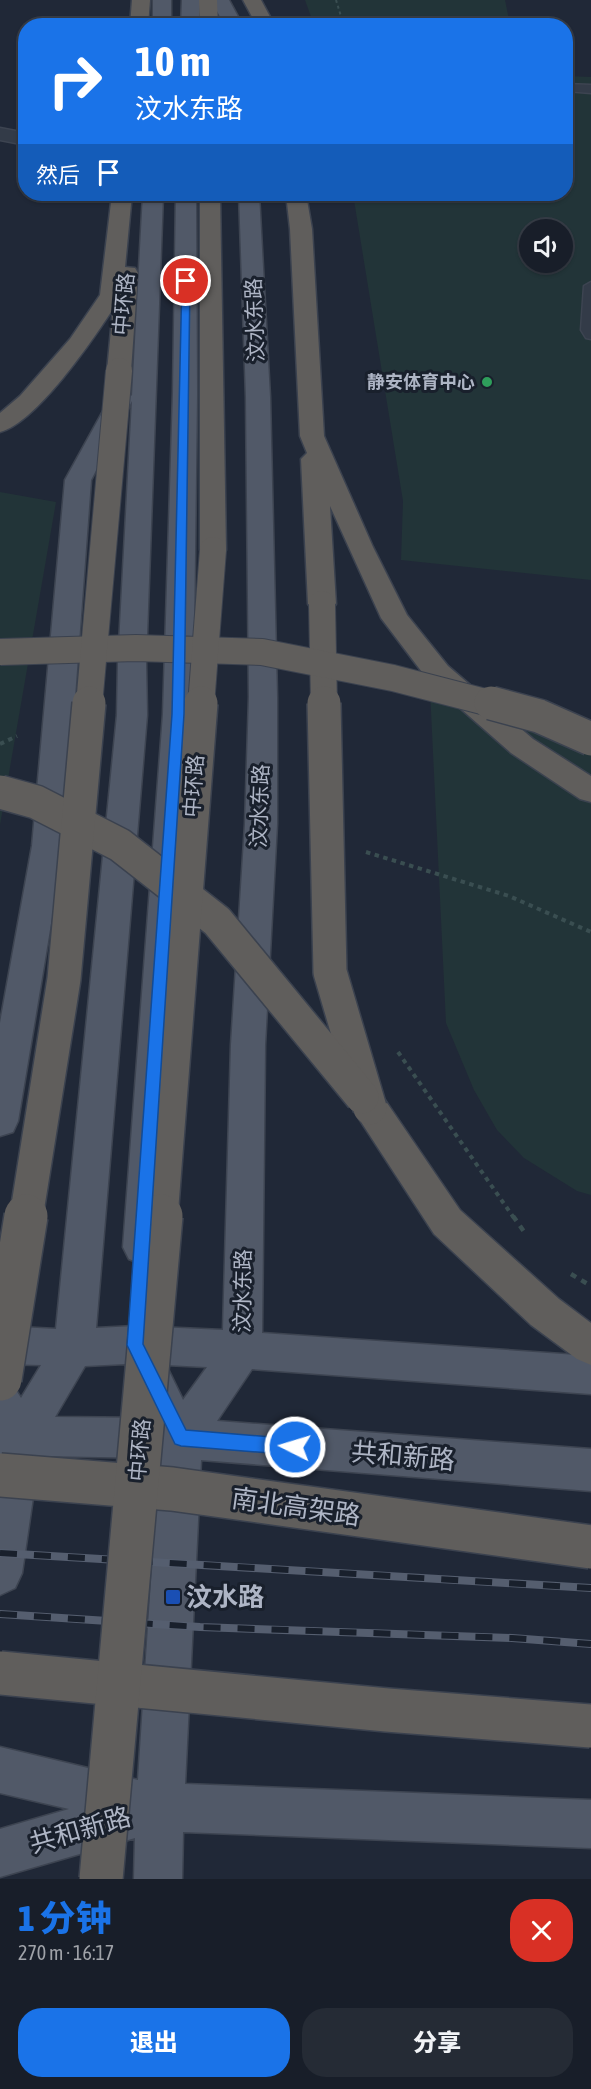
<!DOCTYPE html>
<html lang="zh">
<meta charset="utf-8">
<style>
:root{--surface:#181e29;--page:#252b35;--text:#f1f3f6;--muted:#9fa2a8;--line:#363c46;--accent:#1a73e8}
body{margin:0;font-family:"Asap Condensed","Noto Sans SC",sans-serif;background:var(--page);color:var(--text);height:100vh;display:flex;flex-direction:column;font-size:22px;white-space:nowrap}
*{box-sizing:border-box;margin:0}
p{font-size:20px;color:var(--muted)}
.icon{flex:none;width:33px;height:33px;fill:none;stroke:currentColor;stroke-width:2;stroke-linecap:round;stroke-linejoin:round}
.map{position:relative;height:1879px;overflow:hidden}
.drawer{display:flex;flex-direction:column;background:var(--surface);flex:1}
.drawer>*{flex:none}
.guide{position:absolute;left:18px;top:18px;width:555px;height:183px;border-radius:24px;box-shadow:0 2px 4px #0004,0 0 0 2px var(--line);background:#1a73e8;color:#fff;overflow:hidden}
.fabs{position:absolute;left:519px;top:219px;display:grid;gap:12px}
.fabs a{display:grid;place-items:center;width:54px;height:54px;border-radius:50%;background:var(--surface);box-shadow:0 2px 4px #0004,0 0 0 2px var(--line);font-size:30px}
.pin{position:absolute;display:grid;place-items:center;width:51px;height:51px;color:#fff;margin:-26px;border:3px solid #fff;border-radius:50%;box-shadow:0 2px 6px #0007}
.me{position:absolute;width:66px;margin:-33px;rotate:275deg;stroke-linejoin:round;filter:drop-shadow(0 0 4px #0008)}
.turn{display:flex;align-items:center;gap:21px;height:126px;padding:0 18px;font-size:27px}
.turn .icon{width:78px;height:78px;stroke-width:2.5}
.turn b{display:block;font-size:42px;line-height:51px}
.then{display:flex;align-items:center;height:57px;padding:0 18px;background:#0003;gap:12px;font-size:22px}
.round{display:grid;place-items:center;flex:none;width:63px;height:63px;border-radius:24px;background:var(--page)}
.head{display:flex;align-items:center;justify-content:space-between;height:102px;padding:0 18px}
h1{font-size:36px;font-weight:800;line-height:45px;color:var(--accent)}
.cta{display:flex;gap:12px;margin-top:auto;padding:12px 18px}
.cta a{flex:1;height:69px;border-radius:24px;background:var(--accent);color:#fff;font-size:24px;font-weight:800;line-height:69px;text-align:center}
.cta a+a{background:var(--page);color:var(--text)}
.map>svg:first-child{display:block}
.green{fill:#223438;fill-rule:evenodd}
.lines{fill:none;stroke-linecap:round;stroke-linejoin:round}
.service-casing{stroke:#3d4451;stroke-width:3}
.tertiary-casing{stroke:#3d4451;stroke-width:3}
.primary-casing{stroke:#3d4451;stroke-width:3}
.trunk-casing{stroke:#3b424f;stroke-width:3}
.path-far2{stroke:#3a4e51;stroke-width:2;stroke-dasharray:3 3;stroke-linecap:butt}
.path-far1{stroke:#3a4e51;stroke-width:4;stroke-dasharray:4.5 4.5;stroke-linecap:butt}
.path{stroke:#3a4e51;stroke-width:4.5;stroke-dasharray:6 6;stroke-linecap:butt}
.service{fill:#333b48;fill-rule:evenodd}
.tertiary{fill:#333b48;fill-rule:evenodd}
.primary{fill:#515968;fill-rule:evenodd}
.trunk{fill:#605e5c;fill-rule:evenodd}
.rail-casing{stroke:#555e6f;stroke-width:8}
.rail{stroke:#19202c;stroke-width:6;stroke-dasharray:17;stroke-linecap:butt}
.trunk-bridge-far2-casing{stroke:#3b424f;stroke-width:28;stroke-linecap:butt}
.trunk-bridge-far1-casing{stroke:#3b424f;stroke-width:36;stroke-linecap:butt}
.trunk-bridge-casing{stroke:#3b424f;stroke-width:46;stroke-linecap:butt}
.trunk-bridge-far2{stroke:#605e5c;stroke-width:26}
.trunk-bridge-far1{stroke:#605e5c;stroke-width:33}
.trunk-bridge{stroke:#605e5c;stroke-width:43}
.route{fill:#1a73e8;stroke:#114b97;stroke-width:1.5}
.leisure-dot{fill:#2e9e5b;stroke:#19202c;stroke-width:2}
.transit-dot{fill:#1a4fb4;stroke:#19202c;stroke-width:2}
.labels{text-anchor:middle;stroke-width:6;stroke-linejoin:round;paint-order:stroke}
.far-poi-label{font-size:18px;font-weight:bold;fill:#aeb5c5;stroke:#19202c;text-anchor:end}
.street-label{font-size:21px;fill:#aeb5c5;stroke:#19202c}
.near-street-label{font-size:26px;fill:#aeb5c5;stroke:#19202c}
.near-poi-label{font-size:26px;font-weight:bold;fill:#aeb5c5;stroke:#19202c;text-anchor:start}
</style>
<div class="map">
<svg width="591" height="1879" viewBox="0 0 591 1879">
<rect width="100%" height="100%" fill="#202837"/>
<g class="green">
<polygon points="305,0 505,0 510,25 314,25"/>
<path d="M 566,76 L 591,77 L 591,580 L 401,560 L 403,501 L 353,194 L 566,194 ZM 530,230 L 562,230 L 562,262 L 530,262 Z"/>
<polygon points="0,492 56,502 0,825"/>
<polygon points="430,690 591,751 591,1195 577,1191 524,1158 497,1130 474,1090 446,1023"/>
</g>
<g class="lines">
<defs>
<g id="service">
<polygon points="566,84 591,85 591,93 566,91"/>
<polygon points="591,282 591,339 586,338 581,330 584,286"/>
</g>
<polygon id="tertiary" points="0,128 26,133 26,145 0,140"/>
<g id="primary">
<rect x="153" y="0" width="18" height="26"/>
<polygon points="182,0 200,0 199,26 181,26"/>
<polygon points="211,0 229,0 243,26 225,26"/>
<path d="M 143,194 L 163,194 L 146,663 L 147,715 L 96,1328 L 135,1326 L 223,1330 L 231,1045 L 245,824 L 249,697 L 246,397 L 239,194 L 259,194 L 270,397 L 277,697 L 277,824 L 265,1045 L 262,1333 L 591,1356 L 591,1394 L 252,1369 L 217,1421 L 591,1449 L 591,1491 L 201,1460 L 185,1784 L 591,1800 L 591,1848 L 183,1832 L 182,1879 L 134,1879 L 135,1838 L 0,1877 L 0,1829 L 69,1809 L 0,1793 L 0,1747 L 138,1780 L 159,1458 L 39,1456 L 22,1573 L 15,1588 L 0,1595 L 0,1382 L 14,1387 L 21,1398 L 41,1365 L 0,1364 L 0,1326 L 56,1329 L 117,715 L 118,663 L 132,401 L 91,480 L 64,846 L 18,1121 L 13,1132 L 0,1136 L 0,1023 L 32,846 L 65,480 L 113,393 L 121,391 L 129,393 L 132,396 ZM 125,1364 L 150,1418 L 55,1417 L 85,1366 ZM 166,1365 L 207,1367 L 183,1400 Z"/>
<polygon points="176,194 196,194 197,393 193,714 161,1247 155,1259 142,1264 129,1259 123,1247 163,714 173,393"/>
</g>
<g id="trunk">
<polygon points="132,0 150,0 148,26 130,26"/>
<polygon points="199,0 217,0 218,26 200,26"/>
<polygon points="243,0 261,0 275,26 257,26"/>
<path d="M 112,194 L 132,194 L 125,267 L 135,268 L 138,273 L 131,371 L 127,376 L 119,378 L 111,376 L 107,371 L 113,309 C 92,341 36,423 0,432 L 0,413 L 20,396 L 70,339 L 100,295 Z"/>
<polygon points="200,194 220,194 226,550 222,556 213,558 204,556 200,550"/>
<polygon points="286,194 306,194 312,229 324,436 373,547 407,615 448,666 533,739 591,776 591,802 580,799 511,753 428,680 381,618 330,506 336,604 332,610 322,613 312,610 308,604 301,459 307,453 300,436 290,229"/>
<polygon points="370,1093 383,1097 460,1210 559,1299 591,1323 591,1365 577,1359 531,1325 434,1234 352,1108 357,1097"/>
</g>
</defs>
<use href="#service" class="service-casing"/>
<use href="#tertiary" class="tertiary-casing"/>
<use href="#primary" class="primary-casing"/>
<use href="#trunk" class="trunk-casing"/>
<polyline class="path-far2" points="336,0 344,26"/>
<g class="path-far1">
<polyline points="0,744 17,736"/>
<polyline points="366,852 509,896 591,932"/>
<polyline points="398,1052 514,1218"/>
</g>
<g class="path">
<polyline points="513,1216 525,1233"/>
<polyline points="571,1274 591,1286"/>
</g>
<use href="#service" class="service"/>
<use href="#tertiary" class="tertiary"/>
<use href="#primary" class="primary"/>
<use href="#trunk" class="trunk"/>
<defs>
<g id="rail">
<polyline points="0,1553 591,1588"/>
<polyline points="0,1614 200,1627 512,1638 591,1644"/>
</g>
</defs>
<use href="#rail" class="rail-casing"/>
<use href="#rail" class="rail"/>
<defs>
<g id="trunk-bridge-far2">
<polyline points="322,604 324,705"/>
<polyline points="0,652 136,648 262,652 393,678 497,705"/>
<polyline points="89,705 119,371"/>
<polyline points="201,705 213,550"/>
</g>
<g id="trunk-bridge-far1">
<polyline points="324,703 330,972 370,1108"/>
<polyline points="491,703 539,716 591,739"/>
<polyline points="0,792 36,802 120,845 217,921 362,1097"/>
<polyline points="26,1218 64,979 89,703"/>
<polyline points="161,1218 201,703"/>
</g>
<g id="trunk-bridge">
<polyline points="0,1379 26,1216"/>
<polyline points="0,1475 172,1489 591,1547"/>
<polyline points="0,1673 387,1710 591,1726"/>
<polyline points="101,1879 161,1216"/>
</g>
</defs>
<use href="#trunk-bridge-far2" class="trunk-bridge-far2-casing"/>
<use href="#trunk-bridge-far1" class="trunk-bridge-far1-casing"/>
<use href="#trunk-bridge" class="trunk-bridge-casing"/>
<use href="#trunk-bridge-far2" class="trunk-bridge-far2"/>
<use href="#trunk-bridge-far1" class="trunk-bridge-far1"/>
<use href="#trunk-bridge" class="trunk-bridge"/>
</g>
<polygon class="route" points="182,279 190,281 184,714 143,1344 186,1430 295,1439 301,1441 304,1447 301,1453 295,1455 181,1446 175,1444 127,1345 172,714"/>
<circle class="leisure-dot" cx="487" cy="382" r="6"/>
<rect class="transit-dot" x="165" y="1589" width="16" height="16" rx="3"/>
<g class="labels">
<g class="far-poi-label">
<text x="475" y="388">静安体育中心</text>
</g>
<g class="street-label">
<text transform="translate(124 304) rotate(-85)" y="7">中环路</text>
<text transform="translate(255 320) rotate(-92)" y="7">汶水东路</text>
<text transform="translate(194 786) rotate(-86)" y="7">中环路</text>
<text transform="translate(260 806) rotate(-88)" y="7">汶水东路</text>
<text transform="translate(243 1291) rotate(-89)" y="7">汶水东路</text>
<text transform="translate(140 1450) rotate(-85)" y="7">中环路</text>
</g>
<g class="near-street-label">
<text transform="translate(403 1456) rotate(5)" y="9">共和新路</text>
<text transform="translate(296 1507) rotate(8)" y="9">南北高架路</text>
<text transform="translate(80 1830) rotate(-16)" y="9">共和新路</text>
</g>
<g class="near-poi-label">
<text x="186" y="1606">汶水路</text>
</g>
</g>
</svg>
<div class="fabs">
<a><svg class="icon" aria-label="sound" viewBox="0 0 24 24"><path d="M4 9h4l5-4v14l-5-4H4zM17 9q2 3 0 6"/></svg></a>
</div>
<div class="pin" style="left:186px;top:281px;background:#d93025"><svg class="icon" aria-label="arrive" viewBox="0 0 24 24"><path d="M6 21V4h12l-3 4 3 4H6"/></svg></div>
<svg class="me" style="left:295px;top:1447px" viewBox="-20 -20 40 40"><circle r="17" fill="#1a73e8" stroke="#fff" stroke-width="3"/><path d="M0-11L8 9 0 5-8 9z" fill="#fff"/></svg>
<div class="guide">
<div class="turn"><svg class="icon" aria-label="right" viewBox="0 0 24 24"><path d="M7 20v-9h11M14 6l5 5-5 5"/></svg><div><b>10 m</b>汶水东路</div></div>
<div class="then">然后<svg class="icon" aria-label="arrive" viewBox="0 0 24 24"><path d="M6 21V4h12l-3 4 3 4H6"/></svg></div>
</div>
</div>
<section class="drawer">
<div class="head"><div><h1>1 分钟</h1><p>270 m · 16:17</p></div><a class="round" style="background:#d93025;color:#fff"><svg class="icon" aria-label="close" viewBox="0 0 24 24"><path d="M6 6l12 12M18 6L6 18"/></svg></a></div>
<div class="cta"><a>退出</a><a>分享</a></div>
</section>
